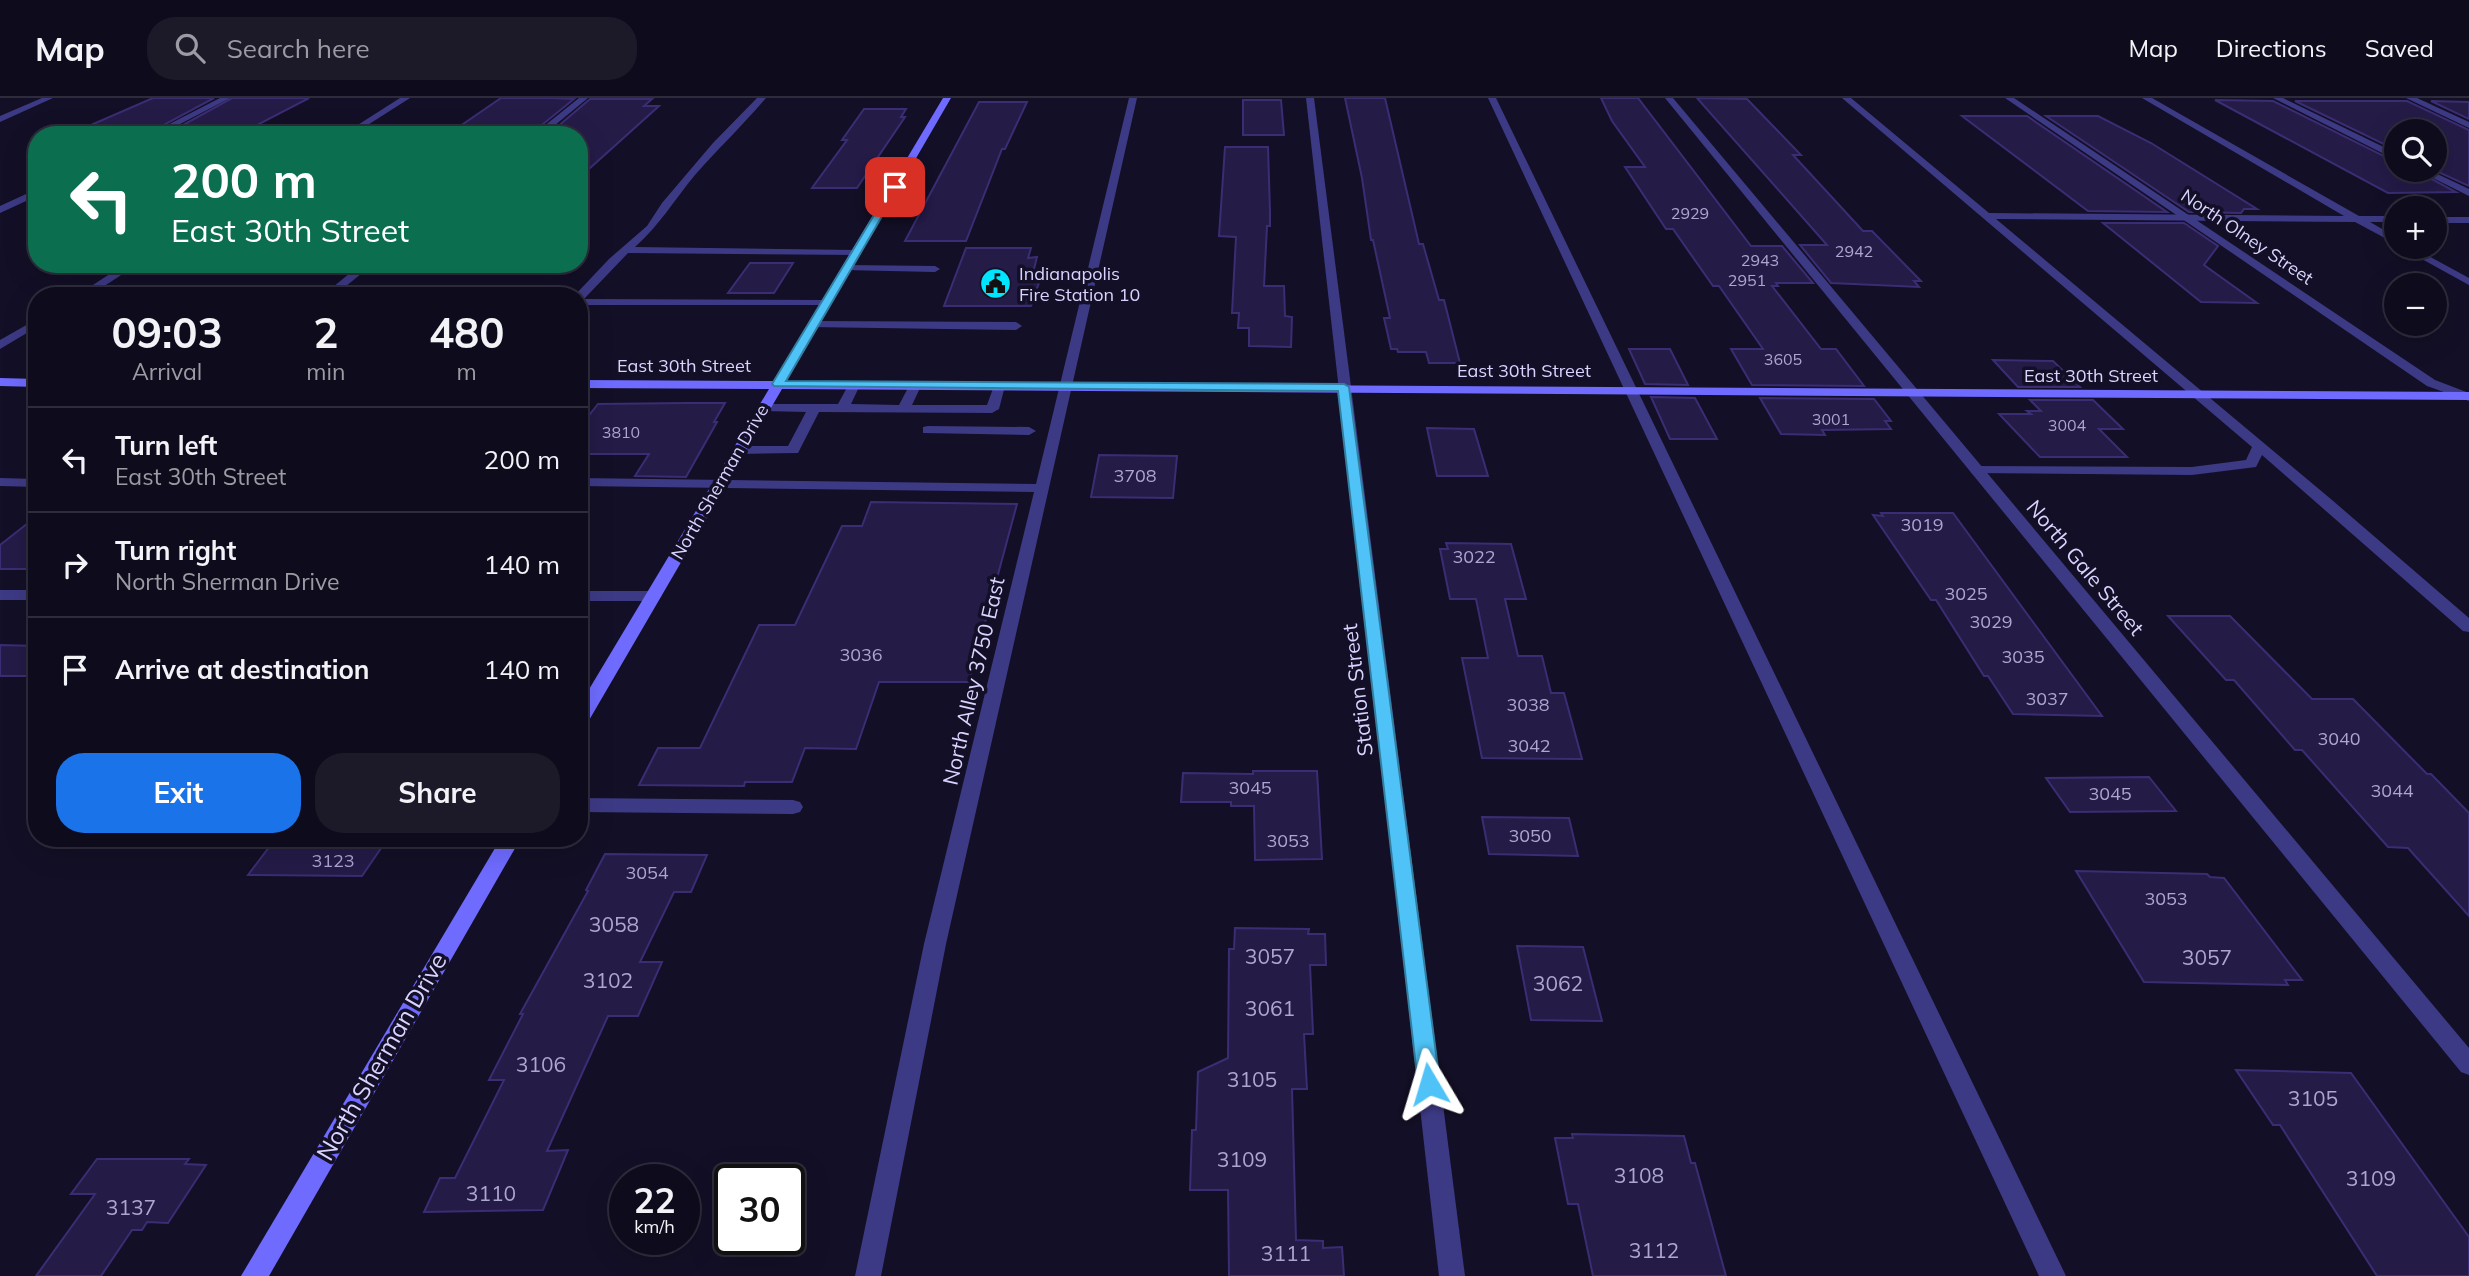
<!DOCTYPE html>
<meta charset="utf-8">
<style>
:root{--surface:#0e0b1c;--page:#1c1929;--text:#f1f3f6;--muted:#9b9ba3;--line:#2e2b3b;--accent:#1a73e8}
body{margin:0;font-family:Mulish,sans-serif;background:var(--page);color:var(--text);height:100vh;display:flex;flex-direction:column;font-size:26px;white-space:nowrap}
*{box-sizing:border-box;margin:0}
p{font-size:23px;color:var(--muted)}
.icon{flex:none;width:38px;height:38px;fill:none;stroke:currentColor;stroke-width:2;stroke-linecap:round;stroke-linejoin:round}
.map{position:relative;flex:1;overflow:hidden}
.side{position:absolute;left:28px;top:189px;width:560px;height:560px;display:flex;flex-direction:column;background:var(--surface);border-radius:28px;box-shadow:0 7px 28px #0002,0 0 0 2px var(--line)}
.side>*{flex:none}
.hud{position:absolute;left:28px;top:28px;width:560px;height:147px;border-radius:28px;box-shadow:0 7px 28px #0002,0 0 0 2px var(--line);background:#0b6e4f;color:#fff;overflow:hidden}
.buttons{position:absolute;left:2384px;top:21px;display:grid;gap:14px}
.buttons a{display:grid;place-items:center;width:63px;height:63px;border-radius:50%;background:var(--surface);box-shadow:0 7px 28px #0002,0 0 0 2px var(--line);font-size:35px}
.speed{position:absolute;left:609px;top:1066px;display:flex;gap:14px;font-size:35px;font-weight:700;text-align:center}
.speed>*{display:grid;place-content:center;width:91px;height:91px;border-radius:50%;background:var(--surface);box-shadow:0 7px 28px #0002,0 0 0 2px var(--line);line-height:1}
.speed small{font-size:18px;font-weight:400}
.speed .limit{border:4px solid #111;border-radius:10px;background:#fff;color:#111}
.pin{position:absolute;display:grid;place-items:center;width:60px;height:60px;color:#fff;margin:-30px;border-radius:14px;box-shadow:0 4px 10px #0006}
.me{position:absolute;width:77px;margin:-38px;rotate:353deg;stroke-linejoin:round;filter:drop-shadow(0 0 5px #0008)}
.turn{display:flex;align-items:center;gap:24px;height:147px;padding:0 28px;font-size:32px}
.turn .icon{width:91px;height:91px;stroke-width:2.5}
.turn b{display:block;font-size:49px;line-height:60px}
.eta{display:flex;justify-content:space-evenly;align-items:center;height:119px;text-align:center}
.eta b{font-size:42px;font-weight:700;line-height:49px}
.action{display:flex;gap:14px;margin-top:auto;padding:14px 28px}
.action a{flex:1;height:80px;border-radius:28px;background:var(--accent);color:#fff;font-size:28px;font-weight:700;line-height:80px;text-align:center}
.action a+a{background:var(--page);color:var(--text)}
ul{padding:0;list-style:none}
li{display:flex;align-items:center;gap:21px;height:105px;padding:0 28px;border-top:2px solid var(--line)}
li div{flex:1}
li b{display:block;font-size:26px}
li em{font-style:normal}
header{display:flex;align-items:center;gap:42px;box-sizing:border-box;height:98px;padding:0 35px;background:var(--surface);border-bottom:2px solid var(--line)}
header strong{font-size:33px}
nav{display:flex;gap:38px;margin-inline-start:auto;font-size:24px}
.search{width:490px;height:63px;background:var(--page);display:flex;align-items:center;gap:18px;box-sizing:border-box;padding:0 24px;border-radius:28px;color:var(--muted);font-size:26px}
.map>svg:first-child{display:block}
.building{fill:#241b47;stroke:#3b2d73;stroke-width:2}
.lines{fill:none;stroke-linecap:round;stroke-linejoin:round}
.lane{fill:#3d3a85;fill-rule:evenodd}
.street{fill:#3d3a85;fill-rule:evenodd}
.secondary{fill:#6f6bff;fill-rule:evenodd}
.route{fill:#4fc3f7;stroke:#337fa1;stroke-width:2}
.labels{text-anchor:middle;stroke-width:7;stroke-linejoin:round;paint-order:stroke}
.far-number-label{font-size:16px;fill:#aca6d1}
.far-street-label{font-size:18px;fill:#d9d4ff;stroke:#130f26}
.far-poi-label{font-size:18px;fill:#d9d4ff;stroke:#130f26;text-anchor:start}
.number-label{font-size:18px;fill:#aca6d1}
.street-label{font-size:21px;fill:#d9d4ff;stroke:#130f26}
.near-number-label{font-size:21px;fill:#aca6d1}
.near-street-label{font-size:24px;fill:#d9d4ff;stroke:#130f26}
</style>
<header>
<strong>Map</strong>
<div class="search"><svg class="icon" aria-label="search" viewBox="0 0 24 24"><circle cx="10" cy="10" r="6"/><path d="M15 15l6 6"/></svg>Search here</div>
<nav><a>Map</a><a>Directions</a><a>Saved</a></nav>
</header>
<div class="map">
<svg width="2469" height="1178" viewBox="0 0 2469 1178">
<rect width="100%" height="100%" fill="#130f26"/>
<g class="building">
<polygon points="153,0 214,0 145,37 68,37"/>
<polygon points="232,0 309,0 238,37 165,37"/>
<polygon points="501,0 552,0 574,1 532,35 450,35"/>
<polygon points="1345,0 1385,0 1419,146 1423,146 1439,202 1444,202 1460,265 1429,265 1426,254 1398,254 1397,251 1391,251 1384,220 1390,220 1373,142 1371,142 1362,80"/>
<polygon points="1601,0 1638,0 1751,148 1782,148 1813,185 1776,185 1778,188 1772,188 1821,251 1836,251 1864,288 1752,287 1731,251 1763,251 1719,188 1713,188 1673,131 1666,131 1625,69 1645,69 1612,23"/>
<polygon points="1697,0 1747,1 1801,57 1793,57 1863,133 1872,133 1921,183 1914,183 1919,189 1831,185 1800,147 1827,147"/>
<polygon points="590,1 652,1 644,8 659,8 579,80 579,35 550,35"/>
<polygon points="1243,2 1281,2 1284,37 1243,37"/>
<polygon points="2215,2 2273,3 2396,64 2396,72 2415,72 2456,94 2388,95"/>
<polygon points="2295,3 2407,3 2469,32 2469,88 2434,72 2434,33 2396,33 2396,52"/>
<polygon points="2431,3 2469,4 2469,21"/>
<polygon points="979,4 1027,4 1005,51 1002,51 966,143 905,143"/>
<polygon points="864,11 906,11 901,19 905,19 857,90 812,90 847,42 842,42"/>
<polygon points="1962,18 2027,18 2167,114 2088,113"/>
<polygon points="2046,18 2098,18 2151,45 2257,111 2244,111 2241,115 2189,114"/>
<polygon points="1225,49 1268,49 1270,114 1270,128 1267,128 1264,188 1284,188 1285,218 1292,219 1291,249 1249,248 1249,230 1238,230 1239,215 1232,215 1236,139 1219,138"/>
<polygon points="2103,125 2184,125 2218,148 2204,167 2257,205 2201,204"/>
<polygon points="966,150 1031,150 1028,160 1037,159 1032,179 1041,179 1031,208 944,208"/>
<polygon points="750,165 793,165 774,195 728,195"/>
<polygon points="1629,251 1670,251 1688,287 1645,286"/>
<polygon points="1993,262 2053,263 2080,289 2018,289"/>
<polygon points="1651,299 1695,300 1717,341 1670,341"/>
<polygon points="1760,300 1874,301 1891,323 1885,323 1891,331 1822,332 1825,337 1781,336"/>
<polygon points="2030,302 2093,302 2123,331 2099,331 2127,359 2040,359 1999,316 2031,316 2027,313 2041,313"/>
<polygon points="688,305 725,305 714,324 717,324 686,379 635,378 649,356 579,356 579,330 598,306"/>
<polygon points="1427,330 1474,331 1488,378 1437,378"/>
<polygon points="1099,357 1177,358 1173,400 1091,399"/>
<polygon points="871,404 1017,406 969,584 879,584 856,651 805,650 792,684 745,684 744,688 639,687 658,650 700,650 759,527 795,527 842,428 862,428"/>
<polygon points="1881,415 1953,415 2102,618 2013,616 1988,578 1984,578 1936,502 1931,502 1873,417 1883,418"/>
<polygon points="37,418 37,471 0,471 0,447"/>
<polygon points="1446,445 1511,446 1526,501 1505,501 1518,558 1542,558 1551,595 1564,595 1582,661 1482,660 1462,560 1488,560 1476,501 1450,501 1440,451 1448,451"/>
<polygon points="2168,518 2230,518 2312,601 2353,601 2427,676 2431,676 2469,715 2469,818 2408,750 2388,749 2302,652 2295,652 2234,582 2226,582"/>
<polygon points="0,547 37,548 37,578 0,578"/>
<polygon points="1253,673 1317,673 1322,761 1255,762 1254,708 1231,708 1231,704 1181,704 1183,675 1253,676"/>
<polygon points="2149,679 2176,713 2070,714 2046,680"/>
<polygon points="1482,719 1569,720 1578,758 1489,756"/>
<polygon points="276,740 388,740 362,778 248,777"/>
<polygon points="605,756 707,757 691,794 674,794 640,864 662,864 638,918 608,918 547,1053 568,1052 543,1112 424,1114 440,1080 455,1080 504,982 489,982 523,916 520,916 588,793 586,792"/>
<polygon points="2076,773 2207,776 2210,779 2224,780 2302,882 2285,882 2288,887 2144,884"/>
<polygon points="1235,830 1309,831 1308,836 1325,836 1326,867 1310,867 1313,936 1304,936 1307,991 1292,991 1296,1142 1323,1143 1323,1150 1342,1149 1344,1178 1229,1178 1228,1092 1190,1092 1192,1032 1196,1032 1198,974 1228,960 1229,851 1234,851"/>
<polygon points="1517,848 1583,849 1602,923 1531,922"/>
<polygon points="2236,972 2351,975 2469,1139 2469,1178 2377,1178 2280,1027 2273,1027"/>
<polygon points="1572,1036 1684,1038 1691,1065 1695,1065 1726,1178 1593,1178 1578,1106 1568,1106 1555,1040 1573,1040"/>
<polygon points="97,1061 189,1061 185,1066 206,1067 168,1125 147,1124 142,1132 132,1132 101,1178 36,1178 95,1096 71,1096"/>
</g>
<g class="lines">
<g class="lane">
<polygon points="42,0 53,0 0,24 0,18"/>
<polygon points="400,0 410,0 352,37 342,37"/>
<path d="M 757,0 L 766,0 C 743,27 718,51 695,77 C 675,101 659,128 635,149 L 856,152 L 861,155 L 860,157 L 628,155 L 584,201 L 826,202 L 832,205 L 830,207 L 579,207 L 579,198 L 575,197 L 609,161 L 647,128 L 662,105 L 713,45 Z"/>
<polygon points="1129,0 1137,0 946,846 881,1178 855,1178 924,846 1034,394 579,388 579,380 1036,386"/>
<polygon points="1488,0 1496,0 2066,1178 2039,1178"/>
<polygon points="1842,0 1851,0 1989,115 2344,118 2142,0 2152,0 2359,118 2396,118 2396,124 2370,124 2396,139 2396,146 2355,124 1996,121 2332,402 2469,520 2469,534 2463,533 2262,357 2256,369 2192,377 1971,375 1971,369 1976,368 2192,369 2246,362 2252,349"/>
<polygon points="2406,0 2417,0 2469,24 2469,30"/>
<rect x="2434" y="119" width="35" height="6"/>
<polygon points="2400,149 2412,149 2469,180 2469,187"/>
<polygon points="125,166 138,166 89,198 76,198"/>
<polygon points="847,167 935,168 940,171 935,174 843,172 843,168"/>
<polygon points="37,221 37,229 0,251 0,242"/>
<polygon points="813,223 1016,224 1022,228 1016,232 809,229 807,227"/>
<polygon points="854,283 860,287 851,306 899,307 909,288 915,284 921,288 912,307 987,307 995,285 1003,285 1005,288 999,311 992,315 819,314 798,355 740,356 733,352 740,348 788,348 806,314 764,313 757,309 759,306 838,306 850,284"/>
<polygon points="928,328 1029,329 1036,333 1029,337 923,335 923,329"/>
<polygon points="0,380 37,381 37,389 0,388"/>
<polygon points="579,700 793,702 800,704 803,709 800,714 793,716 579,714"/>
</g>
<g class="street">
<polygon points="220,0 230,0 159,37 148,37"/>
<polygon points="579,0 588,0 543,37 533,37"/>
<polygon points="1306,0 1314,0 1465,1178 1439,1178"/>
<polygon points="1665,0 1673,0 2469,950 2469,977 2461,974"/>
<polygon points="2005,0 2014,0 2435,282 2469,295 2469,303 2427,288"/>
<polygon points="2273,0 2283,0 2396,55 2396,62"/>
<polygon points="2417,72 2429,72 2469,91 2469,98"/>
<polygon points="37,91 37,98 0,115 0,108"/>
<polygon points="361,166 373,166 334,198 322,198"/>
<rect x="0" y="492" width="37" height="10"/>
<polygon points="579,493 654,493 662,498 654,503 579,503"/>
</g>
<g class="secondary">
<polygon points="943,0 951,0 786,284 2469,294 2469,302 782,291 588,624 579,630 579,608 769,291 579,290 579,282 774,283"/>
<polygon points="0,280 37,281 37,289 0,288"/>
<polygon points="501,740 521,740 269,1178 241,1178"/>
</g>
</g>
<polygon class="route" points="895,86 899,89 786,283 1344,286 1349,289 1440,986 1436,992 1429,995 1421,992 1418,986 1338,293 774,288 772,286 891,89"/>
<defs>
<symbol id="civic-disc" viewBox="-11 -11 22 22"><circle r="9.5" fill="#00e5ff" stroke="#130f26"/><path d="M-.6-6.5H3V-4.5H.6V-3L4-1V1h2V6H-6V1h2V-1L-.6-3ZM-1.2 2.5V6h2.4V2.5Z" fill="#111"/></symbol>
</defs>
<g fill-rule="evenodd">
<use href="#civic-disc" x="978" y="168" width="35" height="35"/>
</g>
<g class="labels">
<g class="far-number-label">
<text x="1690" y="121">2929</text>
<text x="1854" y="159">2942</text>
<text x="1760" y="168">2943</text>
<text x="1747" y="188">2951</text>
<text x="1783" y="267">3605</text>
<text x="1831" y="327">3001</text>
<text x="2067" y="333">3004</text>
<text x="621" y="340">3810</text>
</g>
<g class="far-street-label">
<text transform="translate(2247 139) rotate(34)" y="6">North Olney Street</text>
<text x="684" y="274">East 30th Street</text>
<text x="1524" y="279">East 30th Street</text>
<text x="2091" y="284">East 30th Street</text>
<text transform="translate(720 384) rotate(-60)" y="6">North Sherman Drive</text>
</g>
<g class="far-poi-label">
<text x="1019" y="182">Indianapolis<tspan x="1019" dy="21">Fire Station 10</tspan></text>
</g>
<g class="number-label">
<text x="1135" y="384">3708</text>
<text x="1922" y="433">3019</text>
<text x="1474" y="465">3022</text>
<text x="1966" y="502">3025</text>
<text x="1991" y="530">3029</text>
<text x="861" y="563">3036</text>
<text x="2023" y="565">3035</text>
<text x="2047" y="607">3037</text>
<text x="1528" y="613">3038</text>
<text x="2339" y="647">3040</text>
<text x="1529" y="654">3042</text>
<text x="1250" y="696">3045</text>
<text x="2392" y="699">3044</text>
<text x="2110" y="702">3045</text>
<text x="1530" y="744">3050</text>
<text x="1288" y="749">3053</text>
<text x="333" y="769">3123</text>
<text x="647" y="781">3054</text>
<text x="2166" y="807">3053</text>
</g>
<g class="street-label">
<text transform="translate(2085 470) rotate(50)" y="7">North Gale Street</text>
<text transform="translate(974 583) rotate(-77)" y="7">North Alley 3750 East</text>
<text transform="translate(1358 592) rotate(-97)" y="7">Station Street</text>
</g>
<g class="near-number-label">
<text x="614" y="834">3058</text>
<text x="1270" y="866">3057</text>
<text x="2207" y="867">3057</text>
<text x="608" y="890">3102</text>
<text x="1558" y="893">3062</text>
<text x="1270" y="918">3061</text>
<text x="541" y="974">3106</text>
<text x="1252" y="989">3105</text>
<text x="2313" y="1008">3105</text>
<text x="1242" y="1069">3109</text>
<text x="1639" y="1085">3108</text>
<text x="2371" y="1088">3109</text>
<text x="491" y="1103">3110</text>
<text x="131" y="1117">3137</text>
<text x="1654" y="1160">3112</text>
<text x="1286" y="1163">3111</text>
</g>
<g class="near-street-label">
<text transform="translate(382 959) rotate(-60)" y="8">North Sherman Drive</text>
</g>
</g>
</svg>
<div class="buttons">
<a><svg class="icon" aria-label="search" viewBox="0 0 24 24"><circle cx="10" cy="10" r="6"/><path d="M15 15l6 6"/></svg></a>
<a>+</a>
<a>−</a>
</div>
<div class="speed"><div>22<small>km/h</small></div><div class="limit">30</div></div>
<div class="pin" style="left:895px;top:89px;background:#d93025"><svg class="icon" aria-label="arrive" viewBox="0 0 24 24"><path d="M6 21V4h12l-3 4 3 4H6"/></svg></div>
<svg class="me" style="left:1429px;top:986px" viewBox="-20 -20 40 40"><path d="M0-17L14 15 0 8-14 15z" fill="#4fc3f7" stroke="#fff" stroke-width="4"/></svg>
<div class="hud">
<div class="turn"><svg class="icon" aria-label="left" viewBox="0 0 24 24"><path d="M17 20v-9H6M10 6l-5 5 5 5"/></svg><div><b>200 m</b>East 30th Street</div></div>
</div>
<section class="side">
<div class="eta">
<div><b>09:03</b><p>Arrival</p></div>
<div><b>2</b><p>min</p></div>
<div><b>480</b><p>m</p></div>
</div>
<ul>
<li><svg class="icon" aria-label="left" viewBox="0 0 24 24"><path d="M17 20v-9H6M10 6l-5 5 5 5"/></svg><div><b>Turn left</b><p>East 30th Street</p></div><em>200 m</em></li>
<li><svg class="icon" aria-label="right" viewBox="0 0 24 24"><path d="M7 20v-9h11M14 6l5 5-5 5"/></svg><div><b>Turn right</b><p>North Sherman Drive</p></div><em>140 m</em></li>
<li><svg class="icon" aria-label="arrive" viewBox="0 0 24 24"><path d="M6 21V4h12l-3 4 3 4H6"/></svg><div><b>Arrive at destination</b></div><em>140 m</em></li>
</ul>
<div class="action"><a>Exit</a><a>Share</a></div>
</section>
</div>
